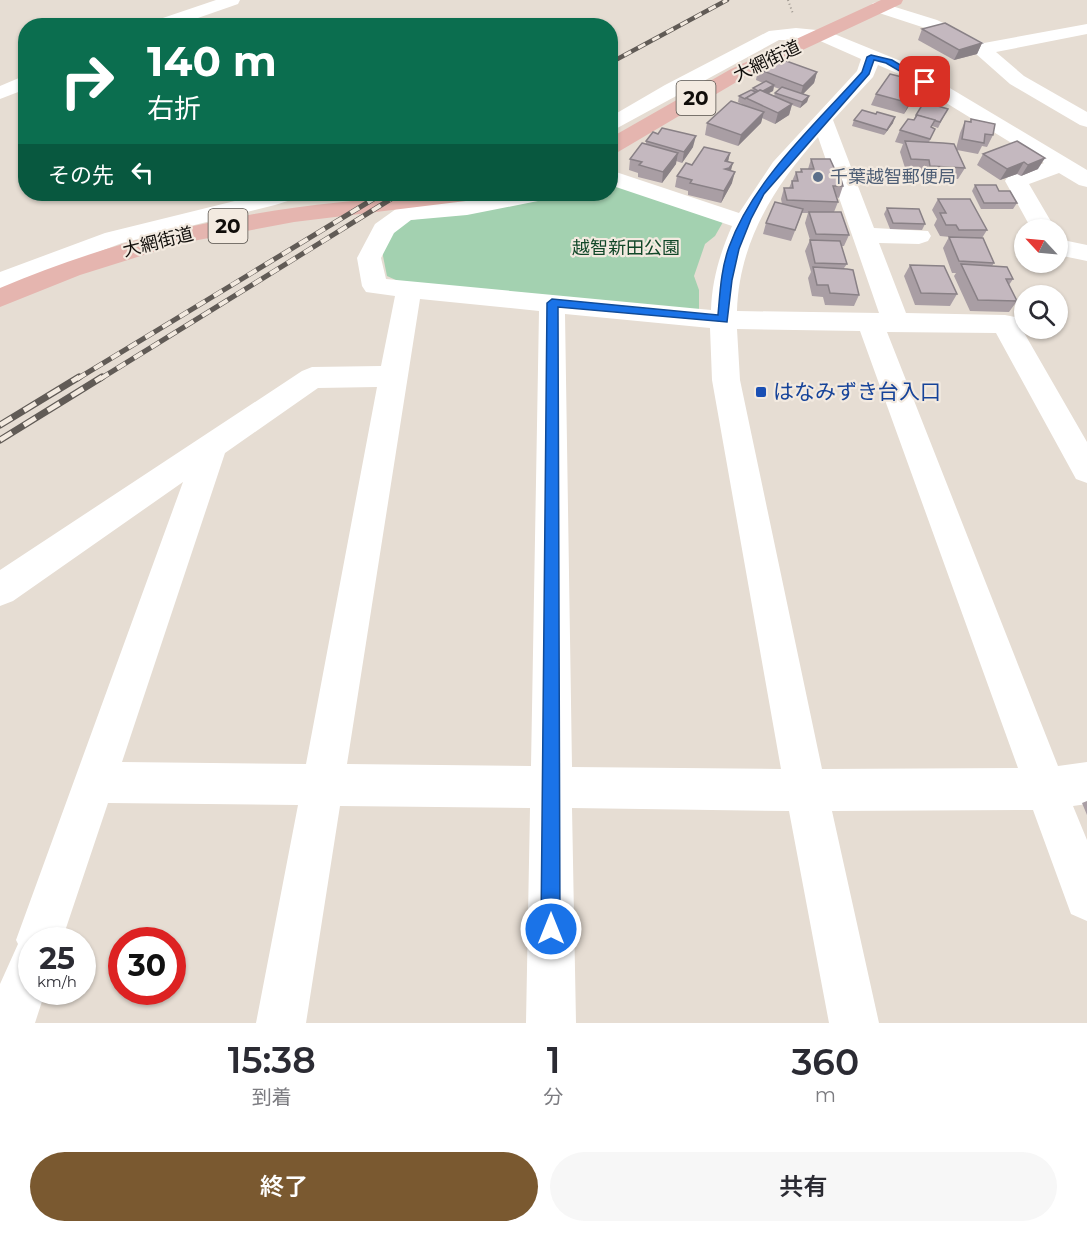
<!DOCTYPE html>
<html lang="ja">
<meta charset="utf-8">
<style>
:root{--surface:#fff;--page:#f7f7f7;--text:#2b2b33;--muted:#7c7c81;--accent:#7a5930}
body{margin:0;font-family:Montserrat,"Noto Sans JP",sans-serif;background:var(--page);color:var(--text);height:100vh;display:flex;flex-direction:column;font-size:22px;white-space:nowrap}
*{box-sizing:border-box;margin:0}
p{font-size:20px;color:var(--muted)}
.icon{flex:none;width:33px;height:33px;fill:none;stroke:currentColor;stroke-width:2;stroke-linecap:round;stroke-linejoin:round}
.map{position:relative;height:1023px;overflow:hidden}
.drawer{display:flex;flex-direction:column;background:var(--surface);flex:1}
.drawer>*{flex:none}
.hud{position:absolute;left:18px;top:18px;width:600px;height:183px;border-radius:24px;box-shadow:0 2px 4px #0004;background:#0b6e4f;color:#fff;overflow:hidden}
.needle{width:39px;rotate:296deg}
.controls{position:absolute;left:1014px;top:219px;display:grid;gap:12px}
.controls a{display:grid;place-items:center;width:54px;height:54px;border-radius:50%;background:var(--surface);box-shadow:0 2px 4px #0004;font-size:30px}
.speed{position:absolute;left:18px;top:927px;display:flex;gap:12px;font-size:30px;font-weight:700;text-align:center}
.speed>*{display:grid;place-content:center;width:78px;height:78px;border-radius:50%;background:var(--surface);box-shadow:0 2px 4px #0004;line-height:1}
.speed small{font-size:15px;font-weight:400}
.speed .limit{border:9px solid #d22;background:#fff;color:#111}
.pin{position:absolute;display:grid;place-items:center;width:51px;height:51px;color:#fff;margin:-26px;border-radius:12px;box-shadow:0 3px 9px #0006}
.me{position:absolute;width:66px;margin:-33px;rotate:0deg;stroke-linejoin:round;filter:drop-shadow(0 0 4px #0008)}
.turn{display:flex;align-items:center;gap:21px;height:126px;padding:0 30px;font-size:27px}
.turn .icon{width:78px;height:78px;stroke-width:2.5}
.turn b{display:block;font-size:42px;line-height:51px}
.then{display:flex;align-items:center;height:57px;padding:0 30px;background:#0003;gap:12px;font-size:22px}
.eta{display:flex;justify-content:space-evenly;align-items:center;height:102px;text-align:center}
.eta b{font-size:36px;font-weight:600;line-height:42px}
.primary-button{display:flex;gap:12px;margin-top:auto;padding:12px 30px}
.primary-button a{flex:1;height:69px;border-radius:36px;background:var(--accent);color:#fff;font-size:24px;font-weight:600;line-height:69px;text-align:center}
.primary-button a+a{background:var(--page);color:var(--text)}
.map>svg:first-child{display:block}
.green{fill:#a3d1b0}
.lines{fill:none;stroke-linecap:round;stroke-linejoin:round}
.path{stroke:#98928a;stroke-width:2;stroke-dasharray:1 3;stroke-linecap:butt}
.minor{fill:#fff;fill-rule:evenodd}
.major{fill:#e5b5af;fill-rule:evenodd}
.rail-far2-casing{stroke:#615b56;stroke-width:4.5}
.rail-far1-casing{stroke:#615b56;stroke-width:5}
.rail-casing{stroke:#615b56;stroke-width:7}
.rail-far2{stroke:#f3eae0;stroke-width:3;stroke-dasharray:8;stroke-linecap:butt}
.rail-far1{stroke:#f3eae0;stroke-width:4;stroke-dasharray:10;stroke-linecap:butt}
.rail{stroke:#f3eae0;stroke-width:4.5;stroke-dasharray:14;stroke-linecap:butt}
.wall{fill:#a99ea4;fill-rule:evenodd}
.shaded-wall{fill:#898186}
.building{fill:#c4b8bf;stroke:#898186;stroke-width:1.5}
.route{fill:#1a73e8;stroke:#114b97;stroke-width:1.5}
.service-dot{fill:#5c6f8a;stroke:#f3eae0;stroke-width:2}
.transit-dot{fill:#1a4fb4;stroke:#f3eae0;stroke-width:2}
.labels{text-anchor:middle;stroke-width:4.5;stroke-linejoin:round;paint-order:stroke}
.far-street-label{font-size:18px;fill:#110e0b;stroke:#f3eae0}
.far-service-label{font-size:18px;fill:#4e5e75;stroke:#f3eae0;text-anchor:start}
.far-park-label{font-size:18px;fill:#114728;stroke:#f3eae0}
.shield{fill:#f3eae0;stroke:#55504b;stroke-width:1.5}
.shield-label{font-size:20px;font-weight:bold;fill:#110e0b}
.transit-label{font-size:21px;fill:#164399;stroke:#f3eae0;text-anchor:start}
</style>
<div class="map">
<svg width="1087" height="1023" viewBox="0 0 1087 1023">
<rect width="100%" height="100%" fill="#e6ddd3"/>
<polygon class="green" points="611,184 723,222 715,236 705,244 694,276 699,290 699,310 398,281 387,276 382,251 391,230 410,220 474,211 560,194 610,194"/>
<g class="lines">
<polyline class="path" points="788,0 793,14"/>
<g class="minor">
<polygon points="216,0 240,0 238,4 175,26 149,26 151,22"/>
<polygon points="879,2 937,20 984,43 1087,24 1087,34 996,52 1024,76 1087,112 1087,127 1080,125 1010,84 975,53 925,28 873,11 870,7 873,3"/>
<path d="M 796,28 L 827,31 L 913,66 L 1087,170 L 1087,187 L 1079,185 L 1059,173 L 1029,184 L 1056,230 L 1032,230 L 1005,181 L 1008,176 L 1044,163 L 899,74 L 878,65 L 873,77 L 833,120 L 851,167 L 902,170 L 905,175 L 902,180 L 856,181 L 874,228 L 928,231 L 931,236 L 928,241 L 919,244 L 879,243 L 906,313 L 1005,315 L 1015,317 L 1087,442 L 1087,483 L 1076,479 L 996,333 L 887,332 L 1058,766 L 1087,762 L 1087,804 L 1073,806 L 1087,840 L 1087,921 L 1071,914 L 1033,810 L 832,811 L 879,1023 L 829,1023 L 789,811 L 572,808 L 576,1023 L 526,1023 L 530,808 L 340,806 L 306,1023 L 256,1023 L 298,805 L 108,803 L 62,940 L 32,940 L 32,992 L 45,992 L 35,1023 L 0,1023 L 0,984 L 18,944 L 16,940 L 183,482 L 13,601 L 0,606 L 0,570 L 302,371 L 312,367 L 381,366 L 395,296 L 366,292 L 362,286 L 357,258 L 375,224 L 417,194 L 442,194 L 432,204 L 506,194 L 551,194 L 548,199 L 467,215 L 411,220 L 394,233 L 381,258 L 386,279 L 711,310 C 712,280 720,253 732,226 L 610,185 L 610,170 L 739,213 L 773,162 L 857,71 L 861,59 L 818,40 L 779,40 L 610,132 L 610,117 L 665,85 L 769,31 ZM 818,137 L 879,313 L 737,311 C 739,242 774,187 818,137 ZM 420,299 L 539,311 L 531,766 L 347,764 ZM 565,314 L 710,328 L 712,380 L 781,769 L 572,767 ZM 737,329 L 860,331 L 1018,768 L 822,769 L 740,380 ZM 377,387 L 306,764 L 122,762 L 225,453 L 318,388 Z"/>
<polygon points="26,75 26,89 0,99 0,86"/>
<polygon points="263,194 297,194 294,199 275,205 122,243 0,290 0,272 105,233"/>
<polygon points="1058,239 1087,245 1087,261 1058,255"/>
</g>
<g class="major">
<polygon points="881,0 903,0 901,4 745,77 618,152 610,153 610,138 731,69"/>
<path d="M 422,194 L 477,194 L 474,199 L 466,201 L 294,222 L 182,243 L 80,275 L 0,307 L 0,288 C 82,253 167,229 254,214 C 310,204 366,200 422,194 Z"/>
</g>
<defs>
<polyline id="rail-far2" points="610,63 727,0"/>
<g id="rail-far1">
<polyline points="77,379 380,195"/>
<polyline points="100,379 399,194"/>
</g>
<g id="rail">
<polyline points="0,425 79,377"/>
<polyline points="0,440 102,377"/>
</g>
</defs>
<use href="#rail-far2" class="rail-far2-casing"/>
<use href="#rail-far1" class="rail-far1-casing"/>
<use href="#rail" class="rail-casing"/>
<use href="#rail-far2" class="rail-far2"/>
<use href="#rail-far1" class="rail-far1"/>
<use href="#rail" class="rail"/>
</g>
<g class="wall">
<polygon points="922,29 982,43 977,54 954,60 918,40"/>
<path d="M 758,69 L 817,72 L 814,83 L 803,94 L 809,96 L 807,102 L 800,108 L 792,105 L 789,115 L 775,124 L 762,118 L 761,123 L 738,146 L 705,135 L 707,123 L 744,105 L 738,102 L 739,96 L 752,90 L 753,88 L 763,83 L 756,80 ZM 774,87 L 780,89 L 775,93 L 774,96 L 768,93 L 773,91 Z"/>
<polygon points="917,93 904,114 871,105 876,94"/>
<polygon points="876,114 893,123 884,135 852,126 854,120"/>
<polygon points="945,114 938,128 932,126 932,127 935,129 929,142 956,149 960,133 965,121 970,122 971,119 993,135 987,147 982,146 978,154 957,150 965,168 958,179 925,177 923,172 906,171 900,152 903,144 895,142 900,130 914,120 916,115"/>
<polygon points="646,141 693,147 682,163 676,161 676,164 662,183 638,177 638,173 629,170 630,159 646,144"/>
<polygon points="1017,141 1038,169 1021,176 1017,174 1000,180 977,165 983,154"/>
<polygon points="730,153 728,162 731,171 732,183 721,203 688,195 688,191 675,187 677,176"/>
<polygon points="811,159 843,186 839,198 836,197 838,202 834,212 849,235 844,246 841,246 847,264 844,268 859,295 854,306 825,305 823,297 812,296 808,278 811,272 805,251 810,240 805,223 808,213 802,213 791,241 763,234 766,223 782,204 781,199 784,188 789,188 796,172 800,172 801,169 808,169"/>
<polygon points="975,185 999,191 1017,203 1013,209 981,209 972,191"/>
<polygon points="938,199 987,230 982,238 994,263 992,266 1013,279 1009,285 1017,301 1009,312 970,311 954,276 956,273 952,273 943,248 949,237 950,237 940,236 934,225 937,219 932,210"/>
<polygon points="887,208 925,224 922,230 890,229 884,214"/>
<polygon points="910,265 957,294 950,306 915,305 904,276"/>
<polygon points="1087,801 1087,815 1082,803"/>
</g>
<g class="shaded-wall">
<polygon points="982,43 977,54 954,60 959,50"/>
<polygon points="817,72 814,83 800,97 803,86"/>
<polygon points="922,82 917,93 904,114 909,103"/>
<polygon points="774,85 773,91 760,98 761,92"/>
<polygon points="809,96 807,102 800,108 802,102"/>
<polygon points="792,104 789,115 775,124 778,113"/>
<polygon points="764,112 761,123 738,146 741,135"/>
<polygon points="895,117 893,123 884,135 887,130"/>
<polygon points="696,136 693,147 682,163 684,152"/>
<polygon points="678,153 676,164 662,183 663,172"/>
<polygon points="730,153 727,165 733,163 730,174 722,181 725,161"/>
<polygon points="1045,158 1038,169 1021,176 1028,165"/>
<polygon points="1024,162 1017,174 1000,180 1007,169"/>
<polygon points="735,172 732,183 721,203 724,191"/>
</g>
<g class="building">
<polygon points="945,23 982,43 959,50 922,29"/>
<polygon points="775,57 817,72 803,86 758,69"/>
<polygon points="890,74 922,82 909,103 876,94"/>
<polygon points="766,81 774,85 763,91 760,90 758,91 753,88"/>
<polygon points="782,87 809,96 802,102 775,93"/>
<polygon points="751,90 756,92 745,99 739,96"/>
<polygon points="760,90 792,104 778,113 746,98"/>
<polygon points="731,101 764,112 741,135 707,123"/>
<polygon points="924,102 948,109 940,122 916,115"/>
<polygon points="862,110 876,114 877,112 895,117 887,130 854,120"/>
<polygon points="917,115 935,120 931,127 935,129 930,139 900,130 908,119 914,120"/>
<polygon points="971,119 995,124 993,135 985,134 984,143 962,139 965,121 971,122"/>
<polygon points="662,128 696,136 684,152 646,141 653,132 658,134"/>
<polygon points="905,141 943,143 954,144 965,168 930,166 929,160 911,159"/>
<polygon points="1017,141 1045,158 1028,165 1024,162 1007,169 983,154"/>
<polygon points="642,143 678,153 663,172 639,165 642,162 630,159"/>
<polygon points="704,147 730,153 725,161 733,163 729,168 725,169 735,172 724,191 690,183 692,180 677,176 686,163 692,165"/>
<polygon points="811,159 830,159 836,172 839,172 843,186 833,186 838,202 787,200 784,188 793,188 792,181 798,181 796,172 802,172 801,169 814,169"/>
<polygon points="975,185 996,185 999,191 1010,191 1017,203 984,203"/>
<polygon points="938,199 970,199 987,230 959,230 956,225 946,225 940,213 946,213"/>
<polygon points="775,202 803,209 795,230 766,223"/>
<polygon points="887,208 919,209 925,224 893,223"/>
<polygon points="809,212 841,212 849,235 816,234"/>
<polygon points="949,237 983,238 994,263 959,261"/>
<polygon points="810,240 840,241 847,264 815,263"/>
<polygon points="961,264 1007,267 1013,279 1006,279 1017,301 978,300"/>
<polygon points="910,265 944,266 957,294 921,293"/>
<polygon points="813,267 847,269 853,270 859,295 830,293 828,285 817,285"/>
</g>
<path class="route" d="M 871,55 L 892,60 L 929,82 L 922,84 L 886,63 L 874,60 L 869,74 L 764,194 L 751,219 L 739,249 L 732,280 L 727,322 L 558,307 L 560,929 L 558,936 L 551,938 L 544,936 L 541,929 L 547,303 L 552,299 L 718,315 C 720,293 721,269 729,247 C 753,180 815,125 862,72 L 867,57 Z"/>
<circle class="service-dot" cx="818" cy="177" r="6"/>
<rect class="transit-dot" x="755" y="386" width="12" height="12" rx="3"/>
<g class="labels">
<g class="far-street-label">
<text transform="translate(767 61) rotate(-25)" y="6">大網街道</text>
<text transform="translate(158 242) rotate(-14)" y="6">大網街道</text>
</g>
<g class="far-service-label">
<text x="830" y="183">千葉越智郵便局</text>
</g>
<g class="far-park-label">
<text x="626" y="254">越智新田公園</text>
</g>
<g class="shield">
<rect x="676.5" y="81" width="39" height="34" rx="4.5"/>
<rect x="208.5" y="209" width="39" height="34" rx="4.5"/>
</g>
<g class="shield-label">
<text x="696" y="105">20</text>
<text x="228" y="233">20</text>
</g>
<g class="transit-label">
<text x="773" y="399">はなみずき台入口</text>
</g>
</g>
</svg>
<div class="controls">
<a><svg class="needle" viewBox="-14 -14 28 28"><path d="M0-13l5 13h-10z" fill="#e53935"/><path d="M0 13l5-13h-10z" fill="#7c7c81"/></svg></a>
<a><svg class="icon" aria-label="search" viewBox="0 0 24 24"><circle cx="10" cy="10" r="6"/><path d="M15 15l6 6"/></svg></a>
</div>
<div class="speed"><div>25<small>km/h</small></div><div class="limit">30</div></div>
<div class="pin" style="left:925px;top:82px;background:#d93025"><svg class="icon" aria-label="arrive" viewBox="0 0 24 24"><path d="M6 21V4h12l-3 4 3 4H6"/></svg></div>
<svg class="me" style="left:551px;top:929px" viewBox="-20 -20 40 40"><circle r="17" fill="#1a73e8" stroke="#fff" stroke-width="3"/><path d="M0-11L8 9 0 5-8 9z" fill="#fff"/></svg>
<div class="hud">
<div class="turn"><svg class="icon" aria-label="right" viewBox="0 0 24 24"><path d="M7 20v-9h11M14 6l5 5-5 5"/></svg><div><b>140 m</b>右折</div></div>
<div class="then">その先<svg class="icon" aria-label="left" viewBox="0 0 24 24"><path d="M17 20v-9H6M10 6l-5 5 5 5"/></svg></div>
</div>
</div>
<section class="drawer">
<div class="eta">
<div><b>15:38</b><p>到着</p></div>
<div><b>1</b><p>分</p></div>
<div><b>360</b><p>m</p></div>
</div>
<div class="primary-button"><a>終了</a><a>共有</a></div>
</section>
